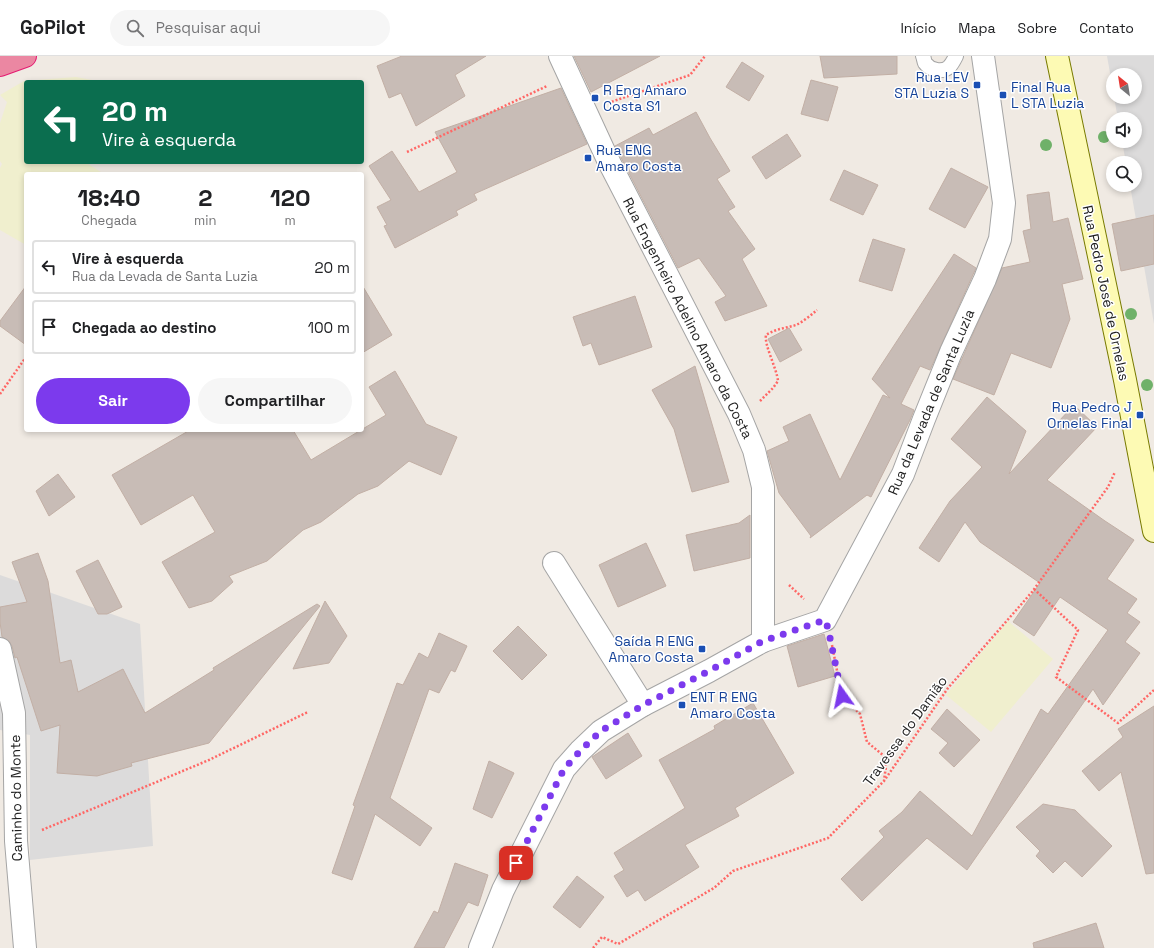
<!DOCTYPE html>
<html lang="pt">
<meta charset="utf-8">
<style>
:root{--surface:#fff;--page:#f6f6f6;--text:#202124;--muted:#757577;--line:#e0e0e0;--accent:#7c3aed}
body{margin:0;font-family:"Space Grotesk",sans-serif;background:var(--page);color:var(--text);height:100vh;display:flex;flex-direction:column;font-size:15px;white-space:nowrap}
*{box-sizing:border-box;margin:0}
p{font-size:13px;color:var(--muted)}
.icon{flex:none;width:22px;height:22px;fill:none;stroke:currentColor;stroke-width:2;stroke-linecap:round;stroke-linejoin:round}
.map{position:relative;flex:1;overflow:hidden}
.drawer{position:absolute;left:24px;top:116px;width:340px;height:260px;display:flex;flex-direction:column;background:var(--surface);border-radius:4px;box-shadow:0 2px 6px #0003}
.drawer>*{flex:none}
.banner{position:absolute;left:24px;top:24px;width:340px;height:84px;border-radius:4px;box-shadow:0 2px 6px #0003;background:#0b6e4f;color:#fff;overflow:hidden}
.needle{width:26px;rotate:330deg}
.fabs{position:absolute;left:1106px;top:12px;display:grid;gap:8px}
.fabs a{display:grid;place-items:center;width:36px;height:36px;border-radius:50%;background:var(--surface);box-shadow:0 2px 6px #0003;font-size:20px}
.pin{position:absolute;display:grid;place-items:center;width:34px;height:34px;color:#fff;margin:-17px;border-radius:8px;box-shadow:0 2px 6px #0006}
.me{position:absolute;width:44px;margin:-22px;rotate:348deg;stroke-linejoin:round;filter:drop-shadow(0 0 3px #0008)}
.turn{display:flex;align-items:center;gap:14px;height:84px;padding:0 12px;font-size:18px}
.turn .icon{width:52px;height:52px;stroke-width:2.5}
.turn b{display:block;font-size:28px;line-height:34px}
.eta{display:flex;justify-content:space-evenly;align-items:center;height:68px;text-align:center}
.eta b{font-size:24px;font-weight:700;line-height:28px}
.cta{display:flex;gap:8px;margin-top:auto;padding:8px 12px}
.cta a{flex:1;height:46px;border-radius:24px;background:var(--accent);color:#fff;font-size:16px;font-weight:700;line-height:46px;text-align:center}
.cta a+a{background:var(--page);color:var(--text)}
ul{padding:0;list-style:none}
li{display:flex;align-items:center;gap:12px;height:54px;margin:0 8px 6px;padding:0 4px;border:2px solid var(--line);border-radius:4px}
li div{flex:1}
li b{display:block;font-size:15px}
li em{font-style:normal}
header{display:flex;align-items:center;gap:24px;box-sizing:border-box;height:56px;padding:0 20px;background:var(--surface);border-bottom:1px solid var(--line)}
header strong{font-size:19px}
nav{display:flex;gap:22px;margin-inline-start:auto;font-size:14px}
.search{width:280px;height:36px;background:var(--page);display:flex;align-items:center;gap:10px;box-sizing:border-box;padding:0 14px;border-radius:22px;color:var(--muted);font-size:15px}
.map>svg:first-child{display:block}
.residential{fill:#dcdbdb}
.farmland{fill:#f0efce}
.building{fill:#c8bcb6;stroke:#c2afa5}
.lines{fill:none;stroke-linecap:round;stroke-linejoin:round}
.lane-casing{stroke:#a5a5a5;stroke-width:16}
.street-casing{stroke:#a5a5a5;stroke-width:24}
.secondary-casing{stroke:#787a00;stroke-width:24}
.highway-casing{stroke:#e41a71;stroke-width:24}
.path{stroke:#ff6765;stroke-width:2.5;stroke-dasharray:2 2;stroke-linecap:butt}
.lane{stroke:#fff;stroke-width:14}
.street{stroke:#fff;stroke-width:22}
.secondary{stroke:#fdfab4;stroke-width:22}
.highway{stroke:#eb87a2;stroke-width:22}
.tree{fill:#6fb169}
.route{stroke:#7c3aed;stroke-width:7;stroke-dasharray:0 12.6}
.transit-dot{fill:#1a4fb4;stroke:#fff;stroke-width:1.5}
.labels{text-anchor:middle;stroke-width:3;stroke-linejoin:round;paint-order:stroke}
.transit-label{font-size:14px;fill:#164399;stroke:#fff;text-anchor:start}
.street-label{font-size:14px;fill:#1e1e1e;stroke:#fff}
</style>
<header>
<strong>GoPilot</strong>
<div class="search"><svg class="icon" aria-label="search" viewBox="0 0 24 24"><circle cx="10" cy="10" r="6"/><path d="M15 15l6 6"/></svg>Pesquisar aqui</div>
<nav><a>Início</a><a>Mapa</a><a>Sobre</a><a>Contato</a></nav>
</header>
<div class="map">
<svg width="1154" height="892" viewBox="0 0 1154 892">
<rect width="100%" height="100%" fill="#f0eae3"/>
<g class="residential">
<polygon points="1107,0 1154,0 1154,268 1130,129 1135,129 1135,107 1126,107 1122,85 1135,85 1135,63 1118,63 1114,41 1135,41 1135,19 1113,19 1113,34"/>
<polygon points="0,519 140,568 153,790 30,804 30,679 0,674"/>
</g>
<g class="farmland">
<polygon points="76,21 103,26 26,26 26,106 85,106 104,118 26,118 26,189 0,174 0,112 2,108 0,105 0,67 7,46 0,39 24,25"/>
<polygon points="1008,565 1053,603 991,676 946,639"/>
</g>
<g class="building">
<polygon points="402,0 486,0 455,19 465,40 416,70 401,37 389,42 377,10"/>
<polygon points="574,0 660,0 591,36"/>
<polygon points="820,0 897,0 897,18 824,22"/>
<polygon points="742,6 764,20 749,45 726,31"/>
<polygon points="811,24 838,31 828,65 801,58"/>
<polygon points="561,32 587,88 474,138 477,144 456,155 458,159 395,192 384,170 387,169 377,151 391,144 369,110 392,95 419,136 457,116 435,76"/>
<polygon points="696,56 710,82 730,115 717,123 735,151 728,155 755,193 742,203 767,250 725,265 715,246 726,240 699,202 678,212 615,90 649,72 653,79"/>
<polygon points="787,78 801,100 766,123 752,101"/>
<polygon points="951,112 988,131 965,172 929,153"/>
<polygon points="844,114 878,129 863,159 830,144"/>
<polygon points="1049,136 1053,166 1068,162 1083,223 1062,228 1070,263 1051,312 1011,297 994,339 953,323 1002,212 1030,206 1023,175 1031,173 1027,139"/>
<polygon points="1154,159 1154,208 1121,215 1112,168"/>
<polygon points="873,183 905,193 892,235 859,225"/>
<polygon points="954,198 976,212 930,314 920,310 901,348 914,354 910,364 871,441 867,439 810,482 811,480 779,437 767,395 789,385 783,371 810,358 840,424 883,339 890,342 872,323"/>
<polygon points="362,229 392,279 362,297"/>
<polygon points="26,230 26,289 0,270 0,265"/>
<polygon points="635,240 652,291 599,309 591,287 583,290 573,261"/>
<polygon points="789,272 802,294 780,306 768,283"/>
<polygon points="695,310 729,426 692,436 674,373 652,334"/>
<polygon points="395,315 426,368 457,381 441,419 409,405 378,430 358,438 321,466 303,474 267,505 229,520 233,526 212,545 189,552 162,506 215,476 193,439 141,469 112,419 190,374 293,374 311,404 386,359 369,331"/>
<polygon points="987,341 1026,375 1009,418 1074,349 1097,371 1047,424 1105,465 1134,484 1107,523 1137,543 1127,557 1140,566 1125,586 1140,597 1103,649 1093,633 967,814 927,782 862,845 841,823 884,781 879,775 902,756 920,735 972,780 1041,653 1048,658 1108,574 1060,541 1034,580 1013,566 1040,527 980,486 965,466 939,506 919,492 950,445 982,411 951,383"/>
<polygon points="58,418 75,441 49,460 36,435"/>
<polygon points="750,459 750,502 694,515 686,479 739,467"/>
<polygon points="646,487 666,530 618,551 599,509"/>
<polygon points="38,497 48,525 60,607 71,604 78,636 123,613 145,657 214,614 213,612 317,548 320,550 209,687 131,707 132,710 97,720 57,717 60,669 41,675 17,601 15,602 12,590 9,585 2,581 0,566 0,551 27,546 12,506"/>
<polygon points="98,504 122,551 107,558 98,558 76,515"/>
<polygon points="325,545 347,580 329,607 293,613"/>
<polygon points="518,570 547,599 522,624 493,595"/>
<polygon points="439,577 467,590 455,616 451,614 439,637 429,633 390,742 432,772 420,790 375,758 352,824 332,817 355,750 353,749 397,627 403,629 419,597 428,602"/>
<polygon points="824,578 835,620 798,631 787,590"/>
<polygon points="753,647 794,717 735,752 739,760 685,789 699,811 645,845 638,834 627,841 614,820 624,814 614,797 685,752 659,704 715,673 714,670"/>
<polygon points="1154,650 1154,817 1146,818 1121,716 1099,735 1082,715 1123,681 1118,673"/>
<polygon points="947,653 980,684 954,711 939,697 948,687 931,673"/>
<polygon points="628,677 642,700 606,723 592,701"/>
<polygon points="489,705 514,717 492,762 473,753"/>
<polygon points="1043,748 1075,754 1112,790 1082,821 1065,805 1053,817 1036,800 1040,795 1016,771"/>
<polygon points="455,807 488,819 478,850 468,846 444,892 414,892 434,855 438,857"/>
<polygon points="577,820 604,841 580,872 553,851"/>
<polygon points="1096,867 1104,892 1034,892 1033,887"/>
</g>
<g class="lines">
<defs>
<path id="lane" d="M 923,0 C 924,2 924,5 925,7 C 930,14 942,17 949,11 C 952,8 954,4 956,0"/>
<g id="street">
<polyline points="560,0 609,106 739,358 754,394 763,431 763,585"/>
<polyline points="554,507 643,649"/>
<polyline points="0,593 14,657 16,785 25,892"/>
<polyline points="480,892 503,834 564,713 580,695 601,675 643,649 709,615 763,585 825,564 903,418 924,363 951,296 985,223 1000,183 1004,147 983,0"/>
</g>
<polyline id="secondary" points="1057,0 1125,324 1154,475"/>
<polyline id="highway" points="0,9 25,0"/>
</defs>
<use href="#lane" class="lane-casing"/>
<use href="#street" class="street-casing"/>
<use href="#secondary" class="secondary-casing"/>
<use href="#highway" class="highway-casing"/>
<g class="path">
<polyline points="608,47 690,19 705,0"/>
<polyline points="407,96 547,30"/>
<polyline points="0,338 26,301"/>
<path d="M 760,345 L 773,332 L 778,325 C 777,313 764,289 766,279 C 775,273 786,272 796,269 C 803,266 811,259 817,254"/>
<polyline points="789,529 804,543"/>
<polyline points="1034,533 1078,574 1056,621 1118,667 1154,634"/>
<polyline points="832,589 842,640 860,658 867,686 883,699 886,711 884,724"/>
<polyline points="42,774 209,704 308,656"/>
<polyline points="593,892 602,881 618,888 714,832 733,815 828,782 884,725 948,632 1032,536 1108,431 1115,416"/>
</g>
<use href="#lane" class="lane"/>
<use href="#street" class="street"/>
<use href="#secondary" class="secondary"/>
<use href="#highway" class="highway"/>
</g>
<g class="tree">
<circle cx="1104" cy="81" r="6"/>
<circle cx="1046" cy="89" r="6"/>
<circle cx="1131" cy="258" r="6"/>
<circle cx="1147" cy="329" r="6"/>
</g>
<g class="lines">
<polyline class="route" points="516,807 564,713 580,695 601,675 643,649 709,615 763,585 825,564 828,572 842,640"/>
</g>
<g class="transit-dot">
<rect x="973" y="25" width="8" height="8" rx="2"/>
<rect x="999" y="35" width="8" height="8" rx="2"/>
<rect x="591" y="38" width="8" height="8" rx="2"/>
<rect x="584" y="98" width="8" height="8" rx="2"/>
<rect x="1136" y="355" width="8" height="8" rx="2"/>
<rect x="698" y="589" width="8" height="8" rx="2"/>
<rect x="678" y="645" width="8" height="8" rx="2"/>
</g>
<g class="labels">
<g class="transit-label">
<text x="969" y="26" text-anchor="end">Rua LEV<tspan x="969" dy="16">STA Luzia S</tspan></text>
<text x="1011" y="36">Final Rua<tspan x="1011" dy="16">L STA Luzia</tspan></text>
<text x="603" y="39">R Eng Amaro<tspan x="603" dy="16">Costa S1</tspan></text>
<text x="596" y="99">Rua ENG<tspan x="596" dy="16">Amaro Costa</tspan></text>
<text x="1132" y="356" text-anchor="end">Rua Pedro J<tspan x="1132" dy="16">Ornelas Final</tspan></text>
<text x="694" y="590" text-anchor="end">Saída R ENG<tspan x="694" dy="16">Amaro Costa</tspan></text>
<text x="690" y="646">ENT R ENG<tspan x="690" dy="16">Amaro Costa</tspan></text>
</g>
<g class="street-label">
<text transform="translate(1106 237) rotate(78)" y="5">Rua Pedro José de Ornelas</text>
<text transform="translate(688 262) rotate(63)" y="5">Rua Engenheiro Adelino Amaro da Costa</text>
<text transform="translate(931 346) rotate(-67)" y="5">Rua da Levada de Santa Luzia</text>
<text transform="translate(905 675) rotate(-54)" y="5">Travessa do Damião</text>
<text transform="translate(16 742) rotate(-91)" y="5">Caminho do Monte</text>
</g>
</g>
</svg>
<div class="fabs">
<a><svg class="needle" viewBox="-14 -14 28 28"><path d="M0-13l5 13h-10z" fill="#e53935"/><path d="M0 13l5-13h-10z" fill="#757577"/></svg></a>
<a><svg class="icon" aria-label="sound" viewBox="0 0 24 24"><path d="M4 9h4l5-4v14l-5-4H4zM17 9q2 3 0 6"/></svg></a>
<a><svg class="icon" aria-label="search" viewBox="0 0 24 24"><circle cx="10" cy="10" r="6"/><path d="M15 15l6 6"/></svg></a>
</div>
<div class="pin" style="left:516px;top:807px;background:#d93025"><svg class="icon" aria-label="arrive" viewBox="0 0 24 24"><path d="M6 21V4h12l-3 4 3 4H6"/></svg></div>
<svg class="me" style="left:842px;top:640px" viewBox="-20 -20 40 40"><path d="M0-17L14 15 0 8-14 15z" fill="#7c3aed" stroke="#fff" stroke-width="4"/></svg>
<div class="banner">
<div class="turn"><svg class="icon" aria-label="left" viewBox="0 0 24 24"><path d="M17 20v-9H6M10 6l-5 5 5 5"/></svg><div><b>20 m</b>Vire à esquerda</div></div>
</div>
<section class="drawer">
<div class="eta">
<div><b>18:40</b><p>Chegada</p></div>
<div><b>2</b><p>min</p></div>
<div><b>120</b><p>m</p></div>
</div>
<ul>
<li><svg class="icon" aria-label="left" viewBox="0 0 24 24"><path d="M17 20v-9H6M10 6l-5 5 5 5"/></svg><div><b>Vire à esquerda</b><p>Rua da Levada de Santa Luzia</p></div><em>20 m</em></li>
<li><svg class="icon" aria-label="arrive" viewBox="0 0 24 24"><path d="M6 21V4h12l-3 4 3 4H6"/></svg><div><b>Chegada ao destino</b></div><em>100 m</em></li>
</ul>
<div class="cta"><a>Sair</a><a>Compartilhar</a></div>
</section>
</div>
